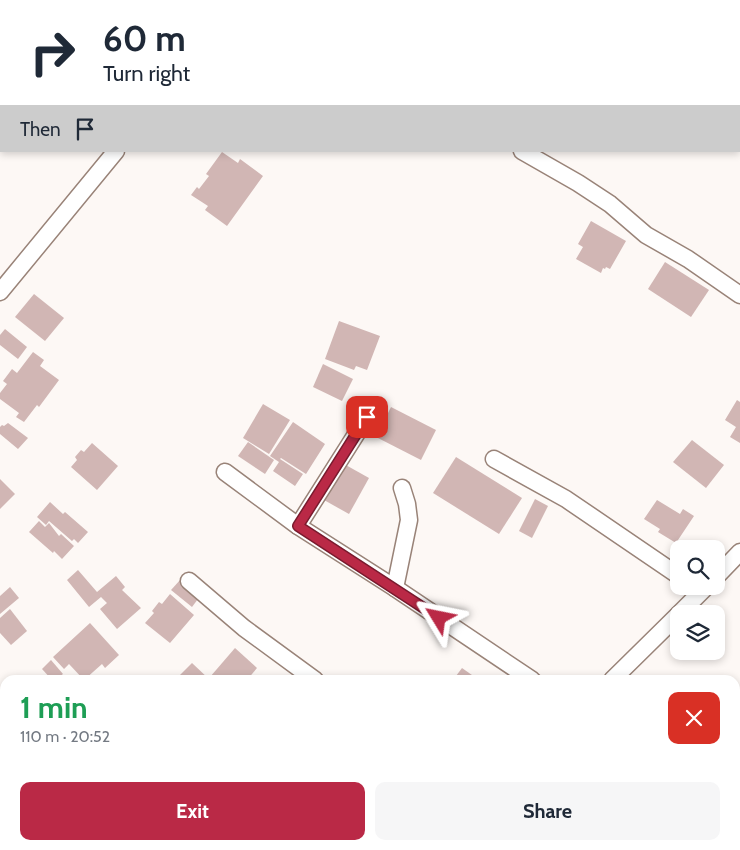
<!DOCTYPE html>
<meta charset="utf-8">
<style>
:root{--surface:#fff;--page:#f6f6f7;--text:#1f2937;--muted:#747a83;--accent:#ba2946}
body{margin:0;font-family:Cabin,sans-serif;background:var(--page);color:var(--text);height:100vh;display:flex;flex-direction:column;font-size:19px;white-space:nowrap}
*{box-sizing:border-box;margin:0}
p{font-size:16px;color:var(--muted)}
.icon{flex:none;width:28px;height:28px;fill:none;stroke:currentColor;stroke-width:2;stroke-linecap:round;stroke-linejoin:round}
.map{position:relative;flex:1;overflow:hidden}
.sheet{position:absolute;left:0px;top:675px;width:740px;height:175px;display:flex;flex-direction:column;background:var(--surface);border-radius:15px 15px 0 0;box-shadow:0 2px 8px #0003}
.sheet>*{flex:none}
.top-card{position:absolute;left:0px;top:0px;width:740px;height:152px;box-shadow:0 2px 8px #0003;background:#fff;color:var(--text);overflow:hidden}
.controls{position:absolute;left:670px;top:540px;display:grid;gap:10px}
.controls a{display:grid;place-items:center;width:55px;height:55px;border-radius:10px;background:var(--surface);box-shadow:0 2px 8px #0003;font-size:25px}
.pin{position:absolute;display:grid;place-items:center;width:42px;height:42px;color:#fff;margin:-21px;border-radius:10px;box-shadow:0 2px 8px #0006}
.me{position:absolute;width:55px;margin:-28px;rotate:305deg;stroke-linejoin:round;filter:drop-shadow(0 0 4px #0008)}
.turn{display:flex;align-items:center;gap:18px;height:105px;padding:0 20px;font-size:22px}
.turn .icon{width:65px;height:65px;stroke-width:2.5}
.turn b{display:block;font-size:35px;line-height:42px}
.then{display:flex;align-items:center;height:48px;padding:0 20px;background:#0003;gap:10px;font-size:19px}
.round{display:grid;place-items:center;flex:none;width:52px;height:52px;border-radius:10px;background:var(--page)}
.headline{display:flex;align-items:center;justify-content:space-between;height:85px;padding:0 20px}
h1{font-size:30px;font-weight:700;line-height:38px;color:#1e9e55}
.button{display:flex;gap:10px;margin-top:auto;padding:10px 20px}
.button a{flex:1;height:58px;border-radius:10px;background:var(--accent);color:#fff;font-size:20px;font-weight:700;line-height:58px;text-align:center}
.button a+a{background:var(--page);color:var(--text)}
.map>svg:first-child{display:block}
.building{fill:#d1b6b4}
.lines{fill:none;stroke-linecap:round;stroke-linejoin:round}
.minor-casing{stroke:#998378;stroke-width:19}
.minor{stroke:#fff;stroke-width:16}
.route-casing{stroke:#791b2e;stroke-width:12}
.route{stroke:#ba2946;stroke-width:9}
</style>
<div class="map">
<svg width="740" height="850" viewBox="0 0 740 850">
<rect width="100%" height="100%" fill="#fdf8f5"/>
<g class="building">
<polygon points="222,152 238,163 240,159 263,176 227,226 205,210 208,206 191,195 197,187 199,189 209,176 206,174"/>
<polygon points="591,221 626,241 610,269 606,267 605,269 603,268 601,273 576,259 583,247 578,244"/>
<polygon points="665,262 709,290 691,317 648,289"/>
<polygon points="34,294 64,318 45,341 15,317"/>
<polygon points="339,321 380,336 367,370 356,366 354,370 325,359"/>
<polygon points="5,329 27,347 18,359 0,345 0,335"/>
<polygon points="33,352 44,360 40,366 59,380 39,407 37,405 24,422 16,417 19,413 0,399 0,393 7,384 3,381 12,369 17,373"/>
<polygon points="323,364 353,379 342,401 313,387"/>
<polygon points="737,400 740,402 740,443 730,437 736,427 725,420"/>
<polygon points="263,404 290,420 269,454 243,438"/>
<polygon points="391,407 436,430 421,460 376,437"/>
<polygon points="293,422 325,444 306,474 281,458 280,459 303,474 295,486 273,471 279,462 270,456"/>
<polygon points="8,423 28,438 18,449 0,434 0,427 2,425 4,426"/>
<polygon points="692,440 724,465 706,488 673,462"/>
<polygon points="248,442 274,460 265,474 238,456"/>
<polygon points="92,443 118,466 97,490 71,467 77,460 75,457 81,450 84,452"/>
<polygon points="456,457 522,498 499,534 433,493"/>
<polygon points="344,464 369,478 349,514 324,500"/>
<polygon points="0,479 15,494 0,509"/>
<polygon points="535,499 548,506 532,538 519,531"/>
<polygon points="657,500 680,514 683,509 694,516 676,543 658,532 660,529 644,519"/>
<polygon points="50,502 63,514 65,512 88,532 78,543 74,539 72,541 49,521 46,525 37,517"/>
<polygon points="39,521 45,527 49,523 59,536 61,534 74,546 62,559 54,551 53,553 29,532"/>
<polygon points="78,570 97,592 116,576 125,587 122,590 141,608 117,629 100,609 107,603 101,597 89,607 67,580"/>
<polygon points="181,579 201,595 192,607 171,590"/>
<polygon points="10,587 19,598 0,614 0,596"/>
<polygon points="170,594 194,615 170,643 145,623 154,613 152,611 159,602 162,604"/>
<polygon points="10,609 27,631 11,645 0,633 0,618"/>
<polygon points="90,623 119,655 105,668 102,664 84,680 69,664 64,669 53,657"/>
<polygon points="235,648 257,668 247,680 214,680 210,677"/>
<polygon points="51,660 63,674 55,680 52,680 42,669"/>
<polygon points="192,663 210,680 175,680"/>
<polygon points="462,668 479,680 453,680"/>
<polygon points="72,845 88,845 93,850 67,850"/>
<polygon points="287,845 303,845 308,850 282,850"/>
<polygon points="382,845 413,845 416,848 414,850 377,850"/>
</g>
<g class="lines">
<defs>
<g id="minor">
<polyline points="239,1 240,0"/>
<polyline points="522,151 578,183 610,204 646,235 688,259 740,295"/>
<polyline points="0,292 116,151"/>
<polyline points="494,459 566,499 679,576"/>
<polyline points="225,472 298,526 395,588 532,680"/>
<polyline points="298,526 367,417"/>
<polyline points="716,577 740,552"/>
<polyline points="189,581 244,628 315,680"/>
<polyline points="395,588 409,520 407,504 402,488"/>
<polyline points="679,614 707,586"/>
<polyline points="612,680 679,614"/>
<polyline points="447,850 452,845"/>
</g>
</defs>
<use href="#minor" class="minor-casing"/>
<use href="#minor" class="minor"/>
</g>
<g class="lines">
<defs>
<polyline id="route" points="367,417 298,526 439,618"/>
</defs>
<use href="#route" class="route-casing"/>
<use href="#route" class="route"/>
</g>
</svg>
<div class="controls">
<a><svg class="icon" aria-label="search" viewBox="0 0 24 24"><circle cx="10" cy="10" r="6"/><path d="M15 15l6 6"/></svg></a>
<a><svg class="icon" aria-label="layers" viewBox="0 0 24 24"><path d="M12 4l9 5-9 5-9-5zM3 14l9 5 9-5"/></svg></a>
</div>
<div class="pin" style="left:367px;top:417px;background:#d93025"><svg class="icon" aria-label="arrive" viewBox="0 0 24 24"><path d="M6 21V4h12l-3 4 3 4H6"/></svg></div>
<svg class="me" style="left:439px;top:618px" viewBox="-20 -20 40 40"><path d="M0-17L14 15 0 8-14 15z" fill="#ba2946" stroke="#fff" stroke-width="4"/></svg>
<div class="top-card">
<div class="turn"><svg class="icon" aria-label="right" viewBox="0 0 24 24"><path d="M7 20v-9h11M14 6l5 5-5 5"/></svg><div><b>60 m</b>Turn right</div></div>
<div class="then">Then<svg class="icon" aria-label="arrive" viewBox="0 0 24 24"><path d="M6 21V4h12l-3 4 3 4H6"/></svg></div>
</div>
<section class="sheet">
<div class="headline"><div><h1>1 min</h1><p>110 m · 20:52</p></div><a class="round" style="background:#d93025;color:#fff"><svg class="icon" aria-label="close" viewBox="0 0 24 24"><path d="M6 6l12 12M18 6L6 18"/></svg></a></div>
<div class="button"><a>Exit</a><a>Share</a></div>
</section>
</div>
